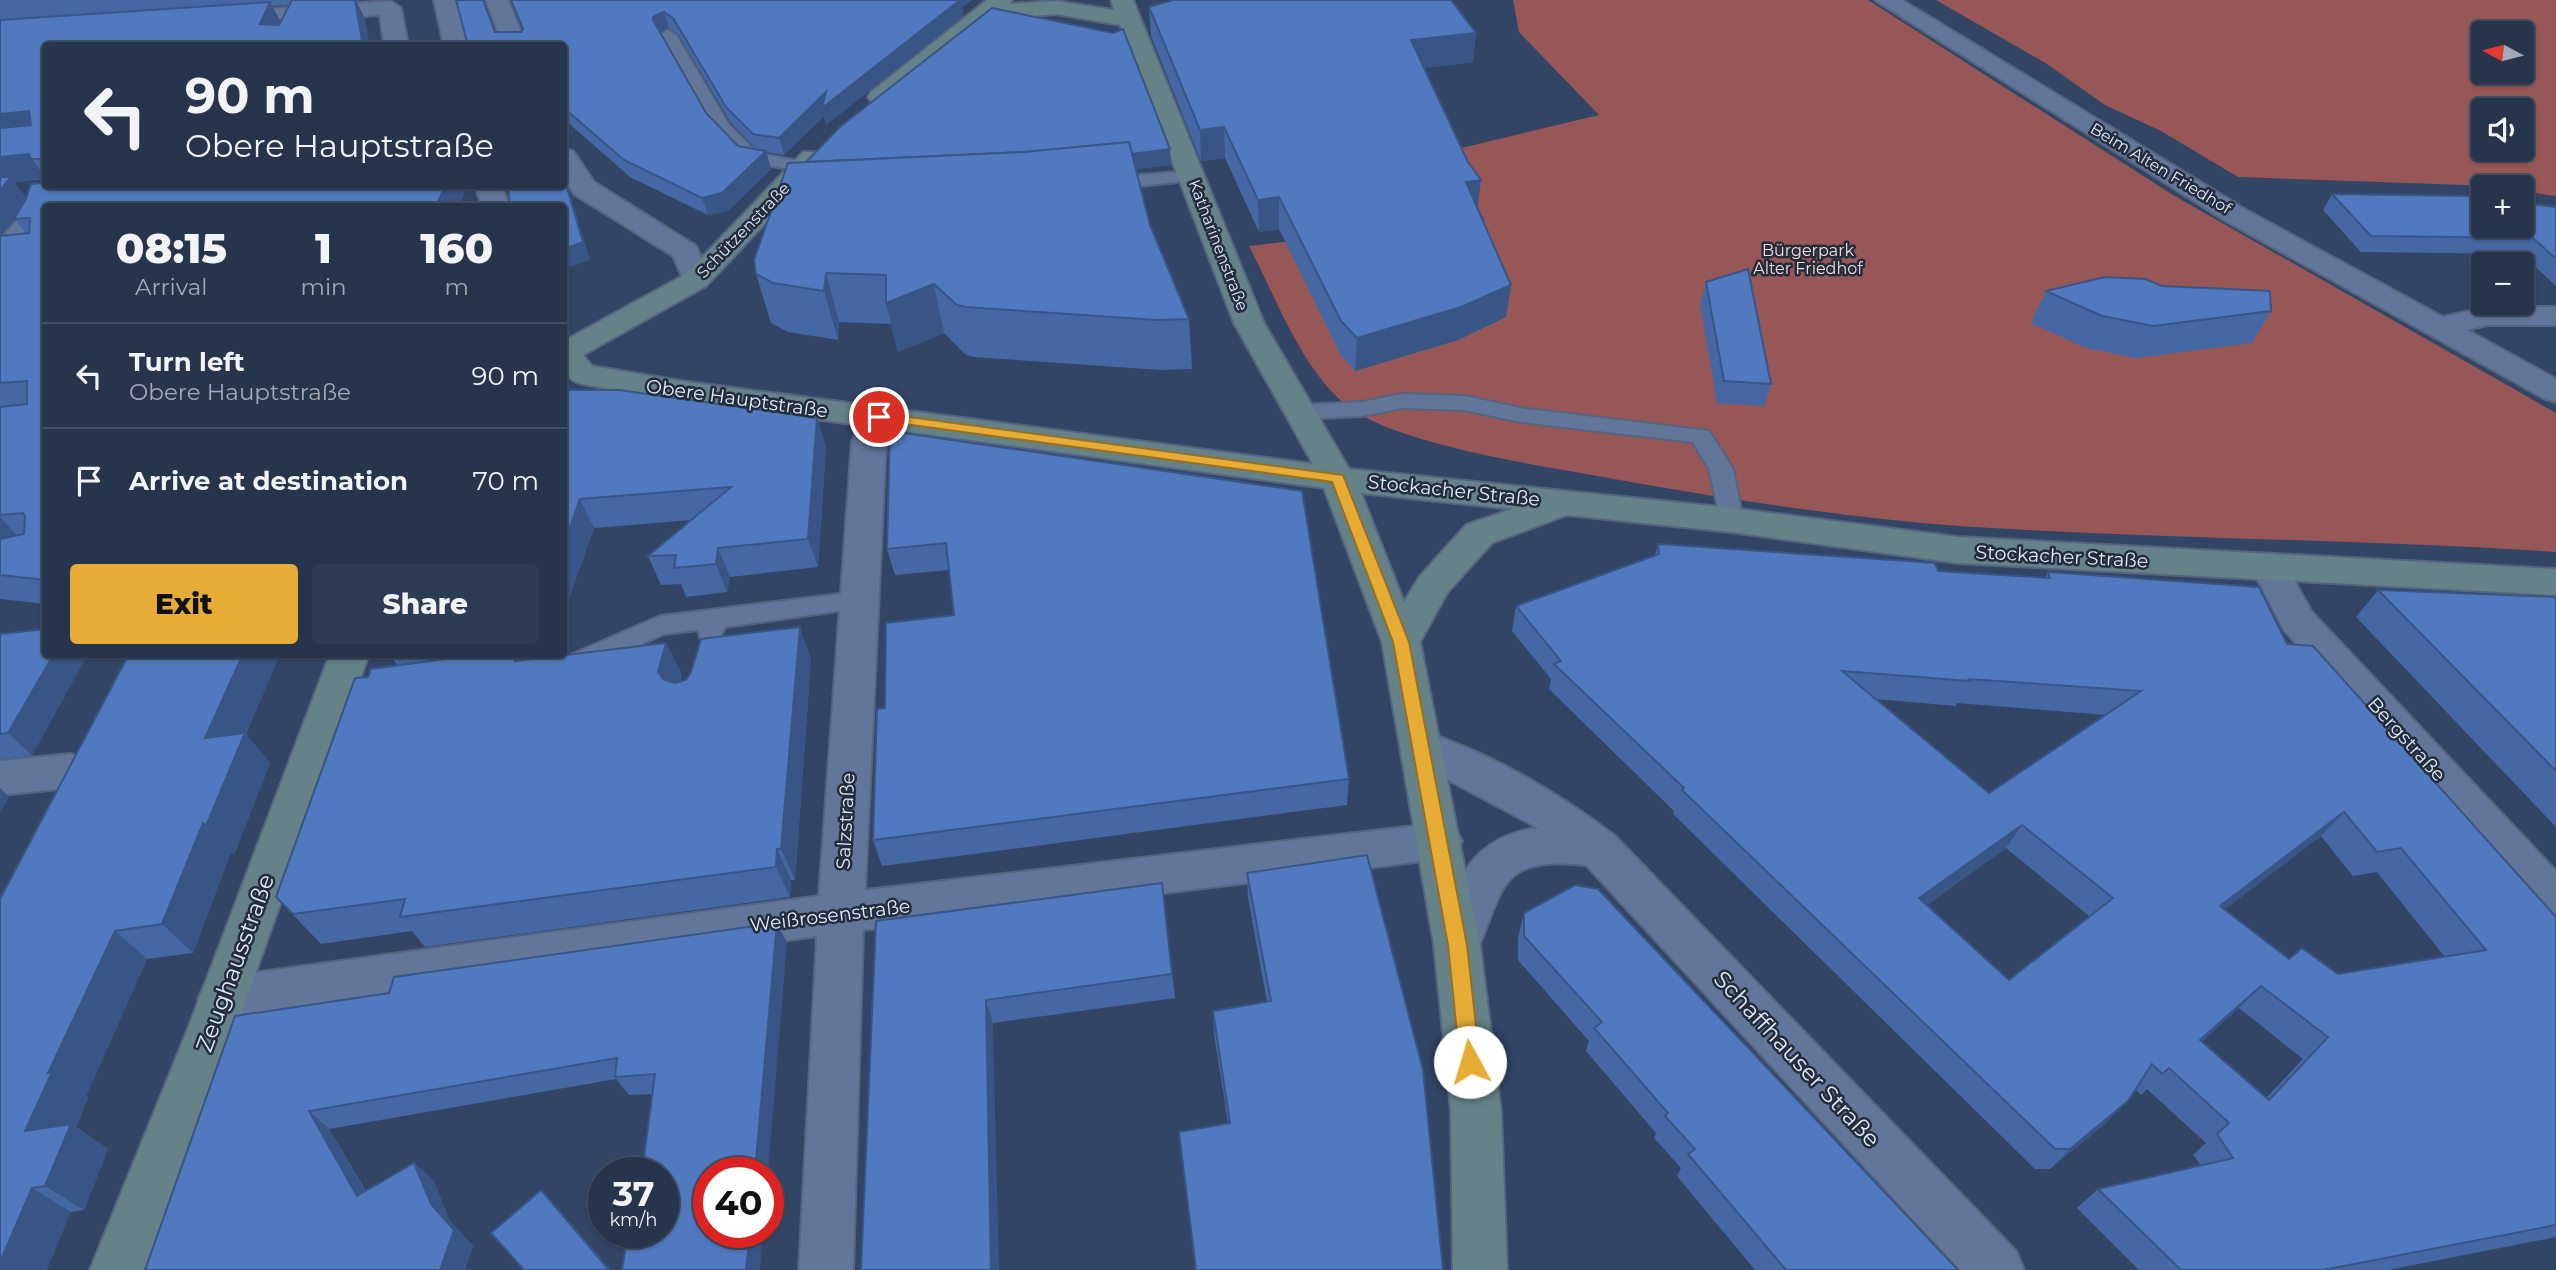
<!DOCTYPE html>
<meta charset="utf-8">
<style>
:root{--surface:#26344c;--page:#2e3c53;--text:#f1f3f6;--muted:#a4aab5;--line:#424f64;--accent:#e6ac36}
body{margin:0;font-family:Montserrat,sans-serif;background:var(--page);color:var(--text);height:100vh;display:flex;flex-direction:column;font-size:26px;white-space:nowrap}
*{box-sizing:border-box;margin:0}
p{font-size:23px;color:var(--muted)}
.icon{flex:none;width:38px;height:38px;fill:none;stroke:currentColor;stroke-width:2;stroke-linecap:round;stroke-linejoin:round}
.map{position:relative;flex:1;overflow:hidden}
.side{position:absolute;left:42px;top:203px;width:525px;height:455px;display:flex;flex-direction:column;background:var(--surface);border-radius:7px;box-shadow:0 2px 5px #0004,0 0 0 2px var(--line)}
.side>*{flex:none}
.banner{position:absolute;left:42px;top:42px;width:525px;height:147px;border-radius:7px;box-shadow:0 2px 5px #0004,0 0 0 2px var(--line);background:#26344c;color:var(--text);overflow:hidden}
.needle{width:46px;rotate:277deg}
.controls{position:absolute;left:2471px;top:21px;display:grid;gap:14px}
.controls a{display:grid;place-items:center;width:63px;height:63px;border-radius:7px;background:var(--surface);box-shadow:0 2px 5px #0004,0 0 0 2px var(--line);font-size:35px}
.speed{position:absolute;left:588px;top:1157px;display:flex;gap:14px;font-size:35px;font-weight:700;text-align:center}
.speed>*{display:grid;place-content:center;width:91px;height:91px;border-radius:50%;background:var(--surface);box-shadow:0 2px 5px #0004,0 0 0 2px var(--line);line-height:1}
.speed small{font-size:18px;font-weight:400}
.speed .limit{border:10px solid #d22;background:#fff;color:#111}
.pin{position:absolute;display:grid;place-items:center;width:60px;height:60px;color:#fff;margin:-30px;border:4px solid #fff;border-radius:50%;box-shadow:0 2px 7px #0007}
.me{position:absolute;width:77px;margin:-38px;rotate:354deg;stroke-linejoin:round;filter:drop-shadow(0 0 5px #0008)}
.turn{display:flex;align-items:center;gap:24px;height:147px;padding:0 28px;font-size:32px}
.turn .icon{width:91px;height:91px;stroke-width:2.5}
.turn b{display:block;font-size:49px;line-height:60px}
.eta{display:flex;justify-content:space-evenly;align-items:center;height:119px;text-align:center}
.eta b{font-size:42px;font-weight:800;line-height:49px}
.primary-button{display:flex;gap:14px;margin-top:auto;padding:14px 28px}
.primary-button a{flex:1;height:80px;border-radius:7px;background:var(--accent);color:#111;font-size:28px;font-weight:800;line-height:80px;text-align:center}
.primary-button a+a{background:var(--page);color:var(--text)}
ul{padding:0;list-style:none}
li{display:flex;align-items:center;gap:21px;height:105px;padding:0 28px;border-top:2px solid var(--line)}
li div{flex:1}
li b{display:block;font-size:26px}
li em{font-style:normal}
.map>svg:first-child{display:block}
.green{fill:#965756;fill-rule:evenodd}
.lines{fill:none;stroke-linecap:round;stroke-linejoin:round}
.lane-casing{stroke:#55647f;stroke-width:4}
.street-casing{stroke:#55647f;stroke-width:4}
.secondary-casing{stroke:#55647f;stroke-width:4}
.lane{fill:#617699;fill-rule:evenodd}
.street{fill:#617699;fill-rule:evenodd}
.secondary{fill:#648288;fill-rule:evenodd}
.wall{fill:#4568a4;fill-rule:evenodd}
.shaded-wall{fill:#385586}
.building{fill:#5079bf;stroke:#385586;stroke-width:2;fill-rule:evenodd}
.route{fill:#e6ac36;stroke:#967023;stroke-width:2}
.labels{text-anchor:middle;stroke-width:5;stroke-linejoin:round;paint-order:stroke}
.far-street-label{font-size:16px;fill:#deeafe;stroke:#232c3b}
.far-park-label{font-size:16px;fill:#f5dbd9;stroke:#232c3b}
.street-label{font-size:19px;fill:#deeafe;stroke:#232c3b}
.near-street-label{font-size:23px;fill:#deeafe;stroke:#232c3b}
</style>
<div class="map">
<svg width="2556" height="1270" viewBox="0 0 2556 1270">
<rect width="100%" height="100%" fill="#324565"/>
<g class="green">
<path d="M 1513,0 L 1868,0 L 2173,195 L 2556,413 L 2556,552 C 2374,540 2192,539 2010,529 C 1865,522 1723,499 1581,473 C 1522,463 1396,442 1350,408 C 1303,373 1276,298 1249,246 L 1484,219 L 1461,183 L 1453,150 L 1599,115 L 1519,32 Z"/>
<path d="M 1936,0 L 2556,0 L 2556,196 L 2522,191 L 2522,187 L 2238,177 L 2161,131 L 2105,105 L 2047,64 ZM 2483,33 L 2522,33 L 2522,72 L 2483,72 ZM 2483,110 L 2522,110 L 2522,149 L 2483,149 Z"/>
</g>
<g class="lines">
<defs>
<g id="lane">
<polygon points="668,30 676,35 729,125 757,153 809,163 812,167 809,171 803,172 745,161 713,128 660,35"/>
<polygon points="1191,171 1197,172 1200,176 1197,180 1103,190 1094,184 1103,178"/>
<polygon points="1402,394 1465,396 1520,408 1709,431 1733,469 1743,520 1740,526 1722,526 1709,469 1693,442 1520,422 1465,410 1402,408 1362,416 1300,419 1292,417 1289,412 1292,407 1300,405 1362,402"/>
<polygon points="857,592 866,595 870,601 866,607 725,627 719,640 710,643 701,640 698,630 664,634 575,674 566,671 562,664 566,657 660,616"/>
</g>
<g id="street">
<polygon points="434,0 456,0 468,46 444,46"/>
<polygon points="486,0 508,0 527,46 503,46"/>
<polygon points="1875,0 1902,0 2246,210 2443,317 2487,307 2556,307 2556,325 2487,325 2467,330 2556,379 2556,402 2545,399 2226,221"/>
<polygon points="390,1 401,8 408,46 384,46 380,15 226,26 215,19 226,12"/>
<polygon points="564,149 573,151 594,182 696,246 711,280 706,286 696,289 686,286 673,256 574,194 564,177"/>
<path d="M 46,186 L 74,186 L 57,206 L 46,206 C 46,227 21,261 0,267 L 0,240 Z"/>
<polygon points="475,186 502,186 509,206 482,206"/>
<polygon points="879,407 891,410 895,417 886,441 865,890 1440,823 1455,828 1462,841 1455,854 1440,859 863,930 853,1270 799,1270 817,936 222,1021 205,1014 198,999 205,984 222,977 819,896 852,441 867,410"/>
<polygon points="2269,554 2282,558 2311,611 2556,871 2556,921 2540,916 2284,630 2251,567 2256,558"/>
<path d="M 1422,731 C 1490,753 1557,792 1614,835 L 2016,1251 L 2024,1270 L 1960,1270 L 1586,865 C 1493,855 1505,893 1473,959 L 1457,965 L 1441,959 L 1434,945 C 1455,886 1467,837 1538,828 L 1407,758 L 1401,747 L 1407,736 Z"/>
<polygon points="70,754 85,759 91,771 85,783 70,788 0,795 0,761"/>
</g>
<g id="secondary">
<path d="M 987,0 L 1012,0 L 1010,4 L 1056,1 L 1114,10 L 1111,0 L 1133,0 L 1264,323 L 1349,469 L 1731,508 L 1958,537 L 2556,569 L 2556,595 L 1958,563 L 1731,532 L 1567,515 L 1492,543 L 1447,593 L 1420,642 L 1480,945 L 1501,1111 L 1507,1270 L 1453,1270 L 1451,1111 L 1434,945 L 1382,642 L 1324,488 L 681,401 L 582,384 C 559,378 564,361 564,341 L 686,274 L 803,152 L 821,152 L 825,158 L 821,164 L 706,286 L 583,355 L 592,366 L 681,381 L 1313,464 L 1234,323 L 1120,25 L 1056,14 L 990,20 L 889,102 L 871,102 L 868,97 L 871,92 ZM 1361,493 L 1512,509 L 1466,525 L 1420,576 L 1404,602 Z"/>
<polygon points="330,654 369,654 235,1031 144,1270 90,1270 187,1031"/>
</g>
</defs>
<use href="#lane" class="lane-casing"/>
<use href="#street" class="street-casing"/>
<use href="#secondary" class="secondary-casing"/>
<use href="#lane" class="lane"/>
<use href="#street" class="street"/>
<use href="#secondary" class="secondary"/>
</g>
<g class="wall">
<path d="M 0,0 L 361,0 L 356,1 L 365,19 L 46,46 L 46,604 L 0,599 ZM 290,5 L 281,22 L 272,6 ZM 45,179 L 27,199 L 14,182 ZM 15,219 L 26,234 L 0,236 Z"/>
<path d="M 510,0 L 962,7 L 963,16 L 826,125 L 824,116 L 784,155 L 766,152 L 771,169 L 728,211 L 708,215 L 630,177 L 564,119 L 564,46 L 468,46 L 484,1 L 495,32 L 521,32 L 523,29 ZM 669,28 L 678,34 L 731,123 L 757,150 L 738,146 L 706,113 L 660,32 Z"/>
<polygon points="1149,7 1476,33 1473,62 1424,68 1478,209 1511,285 1506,317 1458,340 1355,371 1340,354 1279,229 1259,232 1225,158 1201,161 1151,36"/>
<polygon points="806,162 1171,165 1136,169 1150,225 1189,319 1192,369 1161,370 974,357 966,355 944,333 898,352 891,324 839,322 838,340 788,332 771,323 756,274"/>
<polygon points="2332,194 2556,207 2556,286 2522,254 2361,252 2323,210"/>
<polygon points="1706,282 1771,384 1764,406 1717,403 1700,304"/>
<polygon points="2162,286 2271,311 2252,343 2136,358 2086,348 2031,323 2046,291"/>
<polygon points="564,390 817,418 826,447 818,567 730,577 727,592 686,597 681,584 661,585 648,556 692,520 594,528 564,612"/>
<polygon points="890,431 1349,779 1347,805 882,866 873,840 885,708 954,615 949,570 895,575 887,549"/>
<path d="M 1658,544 L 1938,571 L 2045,578 L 2048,572 L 2287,644 L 2556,917 L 2556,1237 L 2388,1270 L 2139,1270 L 2077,1208 L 2098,1189 L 2201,1166 L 2193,1155 L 2206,1143 L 2147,1089 L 2141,1095 L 2135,1089 L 2107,1122 L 2050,1169 L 2035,1169 L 1673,814 L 1674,811 L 1549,689 L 1551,679 L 1512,631 L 1516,606 L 1655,555 ZM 1876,699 L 1956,706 L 1957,703 L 2106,715 L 1989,793 ZM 2321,836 L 2353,876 L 2377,872 L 2445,957 L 2338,974 L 2289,959 L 2225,909 ZM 2006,848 L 2089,916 L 2009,980 L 1927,905 ZM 2239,1008 L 2303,1059 L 2266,1098 L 2202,1041 Z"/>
<polygon points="2378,590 2556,597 2556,827 2356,617"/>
<polygon points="0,634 32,756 0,759"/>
<polygon points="666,643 682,675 680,682 811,659 795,880 791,880 790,897 425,947 412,931 321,944 276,897 368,677 397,665 390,654 548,654 548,656 524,659 525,660"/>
<polygon points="129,654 280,654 246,734 270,763 234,855 231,852 193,953 147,959 86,1096 88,1098 76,1127 108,1149 84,1210 71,1212 0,1270"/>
<polygon points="1247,873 1423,1070 1228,1123 1214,1034 1213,1011 1267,1002 1248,898"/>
<polygon points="1162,883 1175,998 993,1023 876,921"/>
<polygon points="1524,913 1958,1270 1755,1270 1677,1176 1681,1168 1654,1138 1656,1133 1586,1051 1589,1041 1518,960 1518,938"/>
<polygon points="777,923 787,943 663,1232 653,1094 629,1095 616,1079 329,1129 366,1191 414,1163 433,1180 450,1221 473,1246 465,1270 145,1270 389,993"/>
</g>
<g class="shaded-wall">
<polygon points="355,0 356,0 365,19 370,46 363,46"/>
<polygon points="950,0 973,0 962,7 963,16 826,125 824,116 784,155 779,138 826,92"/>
<polygon points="270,2 282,24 273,46 260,24"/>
<polygon points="664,12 669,28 659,33 653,20 653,17"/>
<polygon points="1476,33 1473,62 1409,70 1411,40"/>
<polygon points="29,111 46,135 0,141 0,114"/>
<polygon points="1224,127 1225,158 1201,161 1200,130"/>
<polygon points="1170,149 1171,165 1128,170 1126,154"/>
<polygon points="766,151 771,169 728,211 708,215 702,198"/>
<polygon points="29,154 45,178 14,182 29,202 0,236 0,157"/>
<polygon points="564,177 569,191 590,260 564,269"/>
<polygon points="1481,180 1477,212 1466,182"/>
<polygon points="445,186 468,186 459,206 436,206"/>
<polygon points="1279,197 1279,229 1259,232 1258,200"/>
<polygon points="826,273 839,322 838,340 824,291"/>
<polygon points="934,284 944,333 898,352 886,303"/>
<polygon points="1511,285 1506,317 1458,340 1355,371 1357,338"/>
<polygon points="817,418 826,447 818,567 808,539"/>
<polygon points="580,499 594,528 564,612 564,543"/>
<polygon points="0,517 22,541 0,551"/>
<polygon points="718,548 730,577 727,592 716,564"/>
<polygon points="800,627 811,659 795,880 781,849"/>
<polygon points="666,643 682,675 674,704 658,672"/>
<polygon points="54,654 88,654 32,756 8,733"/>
<polygon points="243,654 280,654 246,734 270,763 234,855 206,826 205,738"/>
<polygon points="517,654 522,654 538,682 515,661"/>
<polygon points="0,788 9,797 0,813"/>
<polygon points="2344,812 2321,836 2199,929 2220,906"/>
<polygon points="203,823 231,852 193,953 162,924"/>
<polygon points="2022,825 2006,848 1905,921 1919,898"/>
<polygon points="777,849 791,880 790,897 776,867"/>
<polygon points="777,923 787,943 768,1172 755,1172"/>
<polygon points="115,931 147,959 86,1096 88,1098 76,1127 108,1149 84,1210 45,1186 25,1131 48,1073"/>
<polygon points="2261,986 2239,1008 2178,1061 2200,1040"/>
<polygon points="986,1000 993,1023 999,1270 991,1270"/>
<polygon points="2128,1101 2107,1122 2050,1169 2070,1149"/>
<polygon points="309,1111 329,1129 378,1213 357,1196"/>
<polygon points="414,1163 433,1180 450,1221 473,1246 465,1270 440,1270 431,1204"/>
<polygon points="32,1188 71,1212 47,1270 0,1270 0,1262"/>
<polygon points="541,1190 557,1207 611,1270 609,1270"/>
<polygon points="750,1232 763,1232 760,1270 746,1270"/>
</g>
<g class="building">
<polygon points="292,0 355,0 363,46 46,46 46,159 31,159 29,154 0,157 0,128 31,125 29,111 0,114 0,20 270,2 260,24 279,25"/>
<polygon points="456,0 483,0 495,32 521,32 523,29 511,0 960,0 822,108 826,92 779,138 753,134 726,107 673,18 664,12 653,17 653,20 706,113 738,146 766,151 722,193 702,198 624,160 564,108 564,46 468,46"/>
<polygon points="1173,0 1451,0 1476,33 1411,40 1468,162 1481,180 1466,182 1511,285 1461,307 1357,338 1341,321 1279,197 1258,200 1224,127 1200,130 1149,7"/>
<polygon points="992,8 1113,33 1123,29 1170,149 1132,154 1129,142 1024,152 806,162 841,126"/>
<polygon points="1129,142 1150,225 1189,319 1157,320 965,307 957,305 934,284 886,303 886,275 826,273 824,291 773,283 756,274 754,260 788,163 1024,152"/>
<polygon points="0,177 11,177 0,190"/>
<polygon points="564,178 583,242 564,249 564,206 510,206 508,186 564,186"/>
<polygon points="46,179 46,186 445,186 436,206 46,206 46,580 0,575 0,539 24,534 25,516 23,513 0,515 0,407 27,404 27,381 0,383 0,236 29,233 30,218 14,219 26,199 31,184 41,183"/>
<polygon points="2332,194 2466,196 2483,198 2483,226 2522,226 2522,203 2556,207 2556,259 2533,238 2371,236"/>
<polygon points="1748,269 1771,384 1724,381 1706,282"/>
<polygon points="2105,277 2145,279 2162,286 2270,291 2271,311 2153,326 2102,316 2046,291"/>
<polygon points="564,390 619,390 817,418 808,539 718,548 716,564 674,568 676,555 648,556 731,487 580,499 564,543"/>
<polygon points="890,431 1302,491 1349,779 873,840 877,709 885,708 886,623 954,615 946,543 887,549"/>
<path d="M 1658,544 L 1935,563 L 1938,571 L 2050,578 L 2048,572 L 2259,587 L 2287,644 L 2313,646 L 2556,917 L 2556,1225 L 2323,1270 L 2181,1270 L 2098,1189 L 2233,1158 L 2217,1134 L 2229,1123 L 2169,1068 L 2162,1074 L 2152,1064 L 2128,1101 L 2070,1149 L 2055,1149 L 1682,790 L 1684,788 L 1554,664 L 1561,661 L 1516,606 L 1659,554 ZM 1842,671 L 1970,681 L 1969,679 L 2141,691 L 1989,793 ZM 2344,812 L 2377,852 L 2401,848 L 2486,950 L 2338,974 L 2302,948 L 2289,959 L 2220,906 ZM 2022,825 L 2113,898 L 2009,980 L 1919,898 ZM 2261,986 L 2328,1037 L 2269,1100 L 2200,1040 Z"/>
<polygon points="2378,590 2556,597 2556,771"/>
<polygon points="800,627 781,849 777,849 776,867 400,917 405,899 293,914 276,897 355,678 368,677 371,669 482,654 517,654 515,661 666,643 658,672 664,680 675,683 686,680 691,672 701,639"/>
<polygon points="46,629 46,654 54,654 8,733 0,734 0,634"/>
<polygon points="129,654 243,654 205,738 245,733 206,826 203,823 162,924 115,931 48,1073 52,1072 25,1131 71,1124 45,1186 32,1188 0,1262 0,899"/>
<polygon points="1367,855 1423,1070 1443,1270 1196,1270 1179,1132 1230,1123 1213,1011 1271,1001 1247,873"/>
<polygon points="1162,883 1172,974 986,1000 991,1270 861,1270 876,921"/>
<polygon points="1575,885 1598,889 1958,1270 1786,1270 1688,1154 1695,1149 1665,1116 1668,1113 1594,1028 1602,1022 1524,936 1524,913"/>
<polygon points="777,923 755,1172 709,1172 709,1232 750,1232 746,1270 622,1270 628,1232 663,1232 663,1172 642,1172 655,1074 615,1077 617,1058 309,1111 357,1196 414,1163 431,1204 454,1230 440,1270 145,1270 235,1016 389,993 394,977"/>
<polygon points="541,1190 609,1270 524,1270 491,1233"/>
</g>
<polygon class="route" points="879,413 1343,475 1409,642 1467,945 1480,1062 1477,1068 1470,1071 1463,1068 1460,1062 1448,945 1393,642 1332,482 875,420 873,417"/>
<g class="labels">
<g class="far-street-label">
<text transform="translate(2161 168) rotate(31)" y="6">Beim Alten Friedhof</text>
<text transform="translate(743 230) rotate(-46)" y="6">Schützenstraße</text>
<text transform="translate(1219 245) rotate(69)" y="6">Katharinenstraße</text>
</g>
<g class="far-park-label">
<text x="1808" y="256">Bürgerpark<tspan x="1808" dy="18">Alter Friedhof</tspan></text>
</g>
<g class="street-label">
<text transform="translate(737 398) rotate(8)" y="7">Obere Hauptstraße</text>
<text transform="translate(1454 490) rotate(6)" y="7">Stockacher Straße</text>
<text transform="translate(2062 556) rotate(3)" y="7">Stockacher Straße</text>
<text transform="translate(2407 739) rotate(48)" y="7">Bergstraße</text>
<text transform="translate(845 821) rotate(-87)" y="7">Salzstraße</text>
<text transform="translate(830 915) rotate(-7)" y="7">Weißrosenstraße</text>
</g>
<g class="near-street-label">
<text transform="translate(235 963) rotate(-70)" y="8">Zeughausstraße</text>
<text transform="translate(1797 1059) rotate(47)" y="8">Schaffhauser Straße</text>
</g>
</g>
</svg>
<div class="controls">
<a><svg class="needle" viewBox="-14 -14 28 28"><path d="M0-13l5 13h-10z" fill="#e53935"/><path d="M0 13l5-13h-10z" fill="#a4aab5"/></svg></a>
<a><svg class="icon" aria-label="sound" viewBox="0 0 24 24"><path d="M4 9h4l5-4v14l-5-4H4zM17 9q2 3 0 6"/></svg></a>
<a>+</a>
<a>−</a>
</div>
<div class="speed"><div>37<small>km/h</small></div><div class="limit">40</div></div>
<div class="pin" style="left:879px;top:417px;background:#d93025"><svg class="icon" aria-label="arrive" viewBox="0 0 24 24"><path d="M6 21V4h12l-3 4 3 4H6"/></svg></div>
<svg class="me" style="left:1470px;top:1062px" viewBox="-20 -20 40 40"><circle r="19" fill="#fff"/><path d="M0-13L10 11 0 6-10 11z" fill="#e6ac36"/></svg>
<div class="banner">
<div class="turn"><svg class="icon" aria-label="left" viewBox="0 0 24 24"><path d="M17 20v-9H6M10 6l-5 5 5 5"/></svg><div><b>90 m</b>Obere Hauptstraße</div></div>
</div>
<section class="side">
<div class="eta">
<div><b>08:15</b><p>Arrival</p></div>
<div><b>1</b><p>min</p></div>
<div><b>160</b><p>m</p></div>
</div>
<ul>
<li><svg class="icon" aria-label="left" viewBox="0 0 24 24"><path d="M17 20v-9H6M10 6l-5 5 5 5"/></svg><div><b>Turn left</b><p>Obere Hauptstraße</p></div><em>90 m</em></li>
<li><svg class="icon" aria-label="arrive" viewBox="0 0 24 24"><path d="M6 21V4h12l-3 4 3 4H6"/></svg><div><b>Arrive at destination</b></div><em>70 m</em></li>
</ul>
<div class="primary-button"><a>Exit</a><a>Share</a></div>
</section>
</div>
